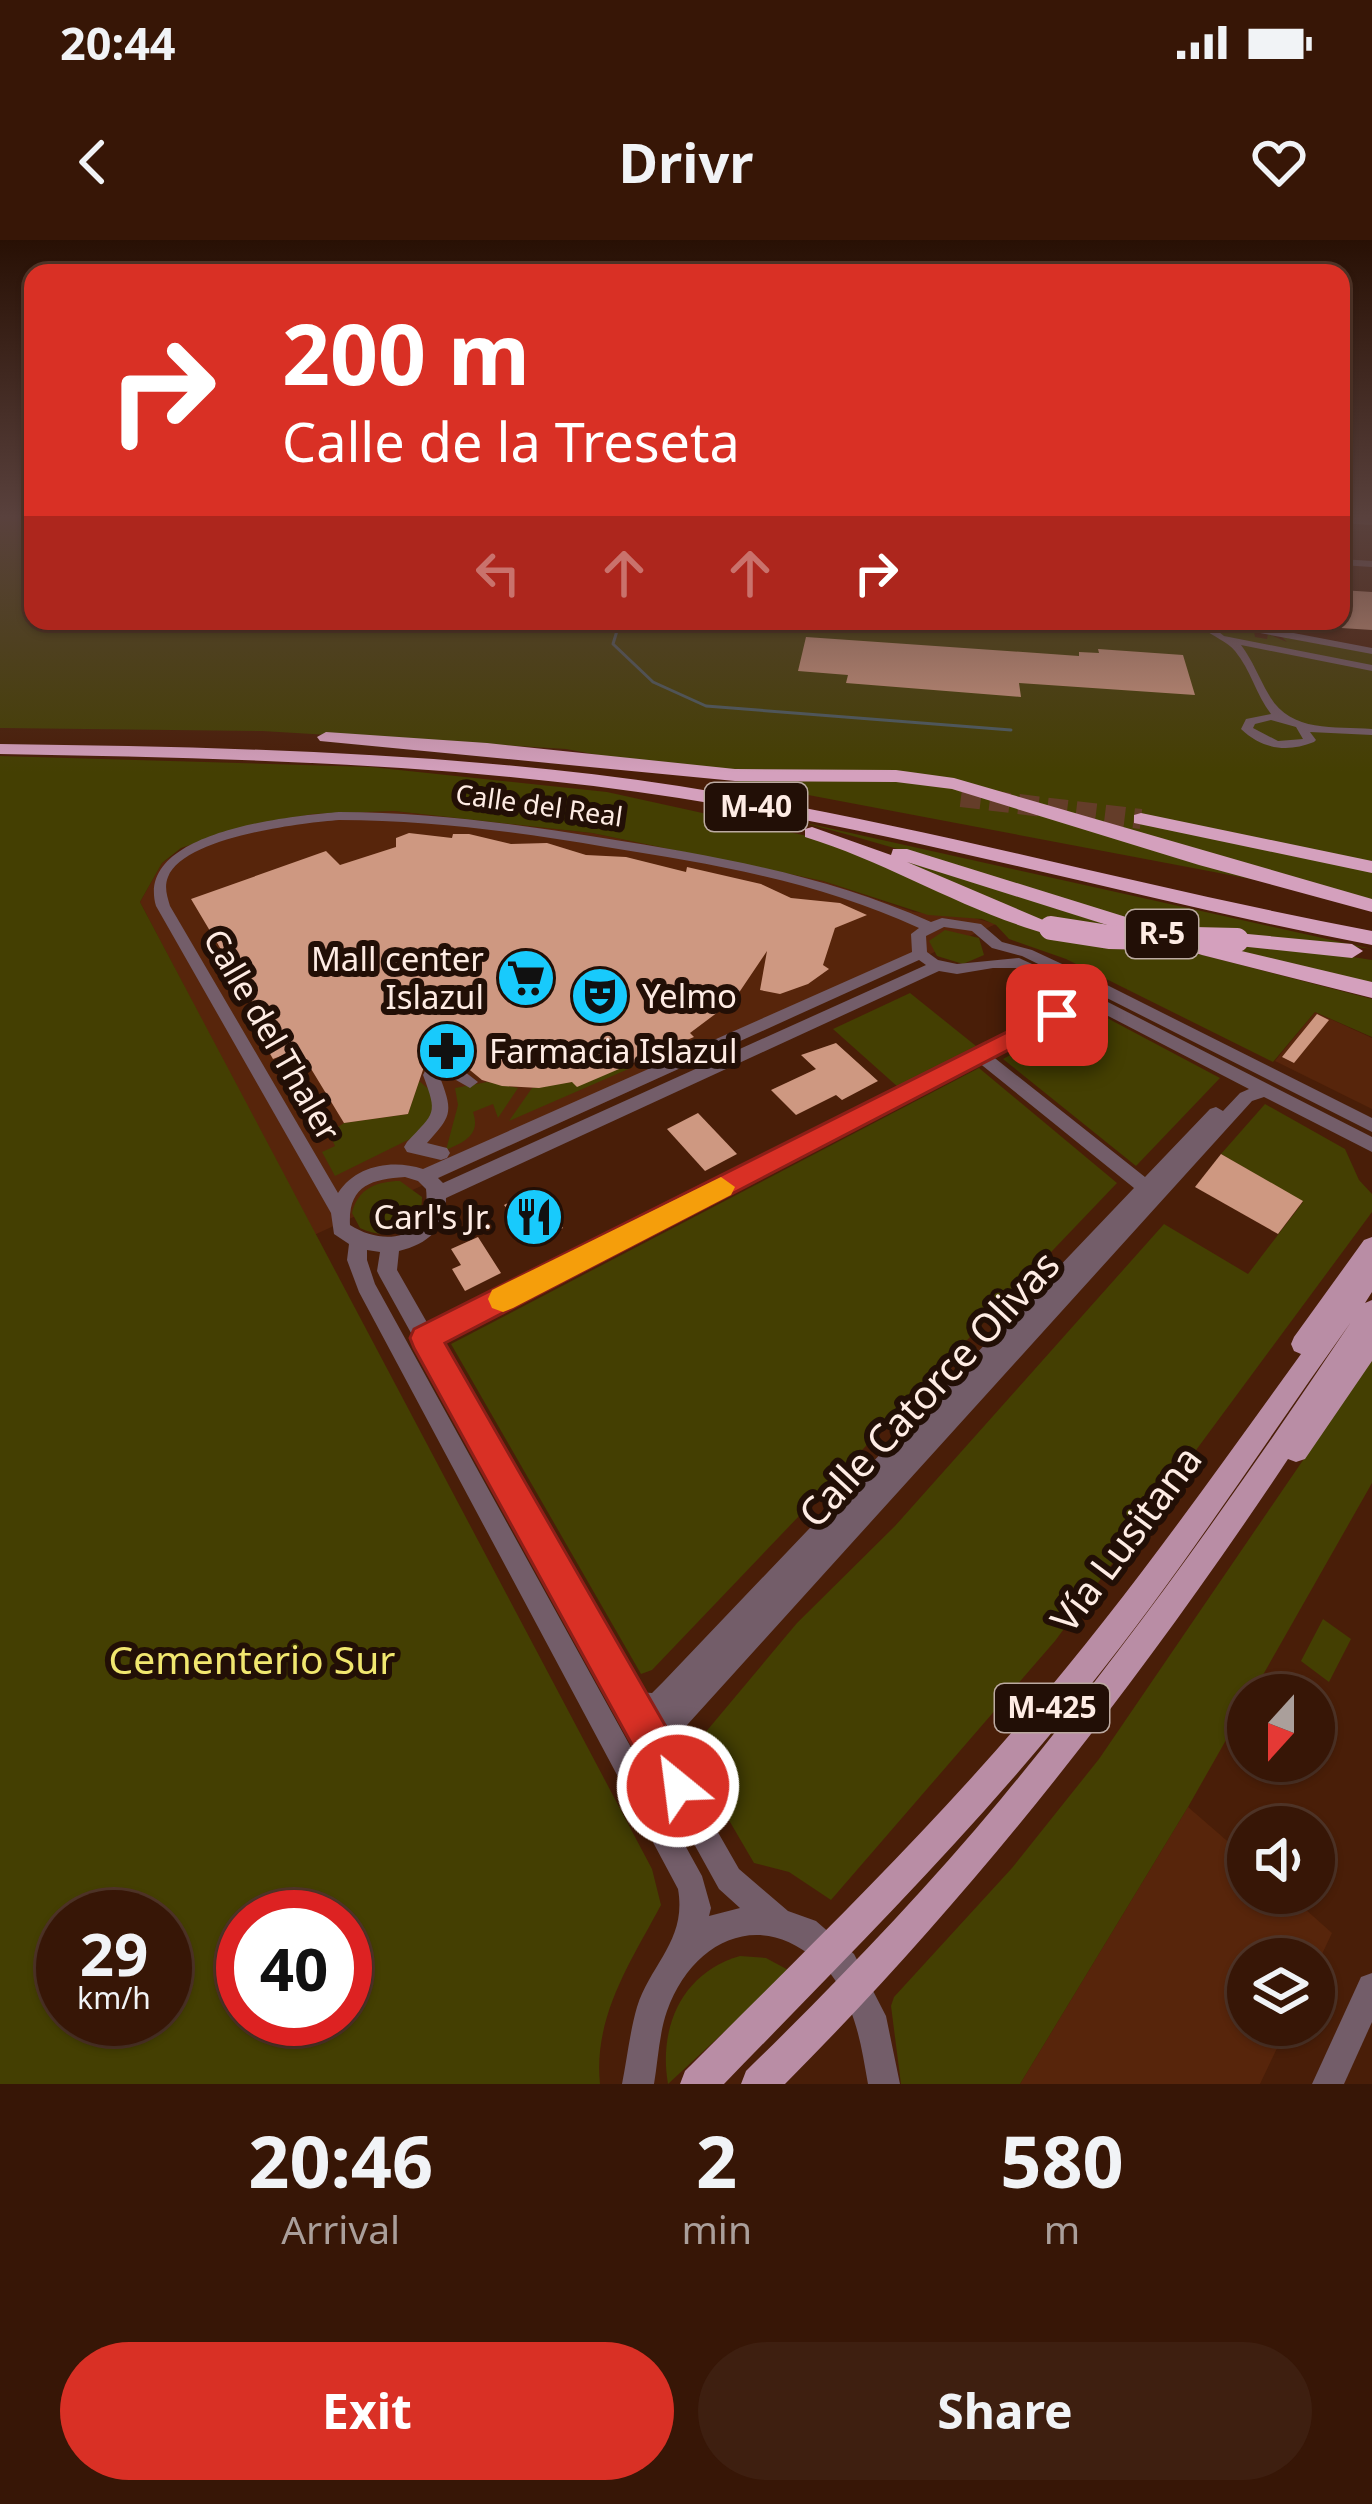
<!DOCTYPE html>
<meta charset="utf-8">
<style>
:root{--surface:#371606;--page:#3e1f10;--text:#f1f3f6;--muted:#aa9f9b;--line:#513528;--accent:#d93025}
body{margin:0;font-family:"Noto Sans",sans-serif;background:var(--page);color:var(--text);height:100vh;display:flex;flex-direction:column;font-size:45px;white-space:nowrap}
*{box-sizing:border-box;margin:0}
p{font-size:39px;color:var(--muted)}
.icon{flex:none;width:66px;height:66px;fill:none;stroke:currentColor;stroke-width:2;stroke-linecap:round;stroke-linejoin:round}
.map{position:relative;height:1844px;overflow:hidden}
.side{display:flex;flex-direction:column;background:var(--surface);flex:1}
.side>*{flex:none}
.guide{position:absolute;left:24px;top:24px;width:1326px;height:366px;border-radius:24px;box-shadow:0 3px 9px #0004,0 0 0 3px var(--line);background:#d93025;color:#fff;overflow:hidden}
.needle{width:78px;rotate:201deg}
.buttons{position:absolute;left:1227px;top:1434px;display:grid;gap:24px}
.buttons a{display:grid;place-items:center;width:108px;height:108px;border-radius:50%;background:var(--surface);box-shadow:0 3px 9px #0004,0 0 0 3px var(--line);font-size:60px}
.speed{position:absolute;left:36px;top:1650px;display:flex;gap:24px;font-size:60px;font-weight:700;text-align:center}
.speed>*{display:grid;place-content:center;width:156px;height:156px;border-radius:50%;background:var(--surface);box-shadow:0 3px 9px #0004,0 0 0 3px var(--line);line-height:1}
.speed small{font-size:30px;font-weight:400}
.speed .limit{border:18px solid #d22;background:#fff;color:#111}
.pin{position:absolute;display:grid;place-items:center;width:102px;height:102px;color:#fff;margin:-51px;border-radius:24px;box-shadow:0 6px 18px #0006}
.me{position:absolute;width:132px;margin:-66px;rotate:331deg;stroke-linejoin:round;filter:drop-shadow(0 0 9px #0008)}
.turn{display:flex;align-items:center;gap:42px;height:252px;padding:0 60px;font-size:54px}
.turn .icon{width:156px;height:156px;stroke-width:2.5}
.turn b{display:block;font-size:84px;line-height:102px}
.lanes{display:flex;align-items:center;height:114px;padding:0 60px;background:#0003;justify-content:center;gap:60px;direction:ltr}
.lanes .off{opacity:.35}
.eta{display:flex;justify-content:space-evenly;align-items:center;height:204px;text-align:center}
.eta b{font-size:72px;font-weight:700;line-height:84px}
.primary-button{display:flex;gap:24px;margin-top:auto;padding:24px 60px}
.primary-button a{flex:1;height:138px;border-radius:72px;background:var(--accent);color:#fff;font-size:48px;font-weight:700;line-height:138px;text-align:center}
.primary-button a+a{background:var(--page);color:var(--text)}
.status{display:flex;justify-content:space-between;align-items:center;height:84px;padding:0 60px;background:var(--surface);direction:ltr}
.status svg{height:33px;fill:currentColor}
header{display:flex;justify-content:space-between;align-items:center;height:156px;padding:0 60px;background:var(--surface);font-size:54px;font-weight:700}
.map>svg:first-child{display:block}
.built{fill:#57250b}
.green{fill:#443f02;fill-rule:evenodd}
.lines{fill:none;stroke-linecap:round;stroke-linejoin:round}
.stream{stroke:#4c5c62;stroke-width:3}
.building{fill:#ce9881}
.highway-tunnel{stroke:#643d29;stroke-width:20;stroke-dasharray:20 9;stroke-linecap:butt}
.minor{fill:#735d69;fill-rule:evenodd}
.major{fill:#b98da5;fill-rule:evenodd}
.highway{fill:#d4a0bd;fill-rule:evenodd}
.highway-bridge{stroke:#d4a0bd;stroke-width:24}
.route{fill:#d93025;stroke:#8d1f18;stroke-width:3}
.slow{fill:#f59e0b}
.labels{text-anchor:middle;stroke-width:12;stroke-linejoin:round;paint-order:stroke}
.far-street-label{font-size:27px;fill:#feece4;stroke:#220f06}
.shield{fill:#220f06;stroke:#bcaaa1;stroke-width:3}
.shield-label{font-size:30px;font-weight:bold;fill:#feece4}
.poi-label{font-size:33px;fill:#feece4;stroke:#220f06;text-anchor:end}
.street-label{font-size:33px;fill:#feece4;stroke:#220f06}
.near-street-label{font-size:39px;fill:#feece4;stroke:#220f06}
.near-park-label{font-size:39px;fill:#f1e76f;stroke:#220f06}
</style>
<div class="status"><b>20:44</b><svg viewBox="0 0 49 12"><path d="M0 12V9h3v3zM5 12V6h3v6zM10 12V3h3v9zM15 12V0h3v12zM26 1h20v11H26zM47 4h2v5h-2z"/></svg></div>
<header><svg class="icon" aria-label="back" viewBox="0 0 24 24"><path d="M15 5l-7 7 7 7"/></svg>Drivr<svg class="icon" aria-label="heart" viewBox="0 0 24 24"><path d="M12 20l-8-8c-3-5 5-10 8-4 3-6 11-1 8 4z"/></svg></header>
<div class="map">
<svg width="1372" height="1844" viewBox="0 0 1372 1844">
<rect width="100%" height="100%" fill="#491e08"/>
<g class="built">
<polygon points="394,571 592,593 823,641 914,672 967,676 996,684 314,995 140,662 162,623 190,604 313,574"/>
<polygon points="1315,772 1372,798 1372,869 1275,821"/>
<polygon points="1188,1567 1248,1619 1248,1653 1287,1653 1332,1693 1314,1731 1314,1719 1248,1719 1248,1785 1288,1785 1260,1844 1020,1844"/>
</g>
<g class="green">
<polygon points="0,275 33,275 33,381 1157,381 1216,391 1218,386 1240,384 1254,391 1255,397 1267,399 1268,394 1287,402 1282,397 1372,413 1372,662 566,509 262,491 0,488"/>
<path d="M 0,516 L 371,527 L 607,552 L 880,612 L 1199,714 L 1372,759 L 1372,797 L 1315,772 L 1273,822 L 1066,719 L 1009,699 L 996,685 L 982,679 L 928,675 L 823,641 L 592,593 L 394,571 L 313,574 L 240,588 L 181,608 L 162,623 L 140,662 L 652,1629 L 661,1665 C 631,1721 593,1777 600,1844 L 0,1844 ZM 63,1677 L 165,1677 L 165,1779 L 63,1779 ZM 243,1677 L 345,1677 L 345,1779 L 243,1779 Z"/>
<path d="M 797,581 L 1372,709 L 1330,703 L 1346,716 L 1372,720 L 1372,743 C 1176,704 990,631 797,581 Z"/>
<polygon points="945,690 979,698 984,715 963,724 937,716 929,701"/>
<polygon points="910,753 976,806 898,847 833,789"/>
<polygon points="1092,770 1220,838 1136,926 1003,819"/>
<polygon points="629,824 633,827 509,881 532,848 572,842"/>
<polygon points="979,828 1117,943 652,1430 641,1434 451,1104"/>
<polygon points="419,841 431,851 436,873 414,897 335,936 322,912 335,906 329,893 344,883 408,874"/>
<path d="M 487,842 L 518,848 L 498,878 L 493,864 L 473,872 C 481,895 464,902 446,910 L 458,865 L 455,848 Z"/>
<polygon points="1265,864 1345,909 1359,940 1372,954 1372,972 1055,1401 831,1660 789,1632 754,1623 689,1512 797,1383 895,1286 1164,984 1248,1034 1303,962 1221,914"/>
<path d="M 400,941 L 422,957 C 423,990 387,1002 360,988 L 352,973 C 357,949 377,941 400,941 Z"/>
<polygon points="1372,1119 1372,1243 1188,1567 1020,1844 901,1844 891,1766 894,1757 1012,1628 1099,1519"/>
<polygon points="1323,1379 1351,1399 1329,1442 1301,1421"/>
<path d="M 740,1716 L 766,1718 L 790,1731 L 668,1844 C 658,1786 683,1732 740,1716 Z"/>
</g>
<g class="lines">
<polyline class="stream" points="620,381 613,404 653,442 706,466 1011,490"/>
</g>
<g class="building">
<polygon points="1341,350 1372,352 1372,390 1341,388"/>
<polygon points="806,397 1079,416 1079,412 1099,413 1098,409 1183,415 1195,455 1019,443 1021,457 846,443 848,435 798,431"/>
<polygon points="409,593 452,598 453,594 469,594 511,604 547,603 586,615 626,617 686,632 687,627 761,644 791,658 840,663 867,675 835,688 823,725 829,729 808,744 780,754 760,750 767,711 734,760 690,793 694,797 577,847 572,842 539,848 502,846 482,840 454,817 452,824 425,824 408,874 344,883 299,809 273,819 253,784 263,780 191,659 326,611 340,625 396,607 396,598"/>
<polygon points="1317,774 1329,780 1294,823 1282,817"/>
<polygon points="836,803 878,841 842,860 836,855 796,875 771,850 816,829 801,815"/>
<polygon points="698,873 737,914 705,931 667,889"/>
<polygon points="1221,914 1303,961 1278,994 1195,947"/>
<polygon points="533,951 563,988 534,1003 504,965"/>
<polygon points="478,997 501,1033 465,1051 452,1029 461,1025 451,1009"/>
</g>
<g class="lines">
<polyline class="highway-tunnel" points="961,557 1141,579"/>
<g class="minor">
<polygon points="1341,277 1372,279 1372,285 1341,283"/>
<polygon points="1341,319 1372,321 1372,327 1341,325"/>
<path d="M 1211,381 L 1223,381 L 1214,388 L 1224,396 L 1372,425 L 1372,431 L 1241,405 C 1253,421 1259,438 1269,455 C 1290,493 1334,486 1372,489 L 1372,495 L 1310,492 L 1316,500 L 1314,502 C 1287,513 1262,509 1241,489 L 1246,479 L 1271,474 C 1256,455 1251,430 1235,411 C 1227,401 1213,397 1203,388 ZM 1271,480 L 1296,487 L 1303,499 L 1278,501 L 1253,488 L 1255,484 Z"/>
<polygon points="1230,381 1244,381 1262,387 1372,408 1372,414 1260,393"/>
<path d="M 339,572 C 429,572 515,584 603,598 C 716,616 826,635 931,682 L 942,678 L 981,684 L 1002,702 L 1032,710 L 1105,744 L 1372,878 L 1372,892 L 1095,752 L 1022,716 L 992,708 L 972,691 L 944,687 L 926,696 L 927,712 L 938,720 L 957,724 L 1019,718 L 1095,753 L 1098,757 L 1372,897 L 1372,912 L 1264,857 L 1252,861 L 678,1495 L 672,1512 L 739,1629 L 788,1671 L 816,1681 L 854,1714 L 886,1776 L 900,1844 L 868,1844 C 861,1805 857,1774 835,1740 C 830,1732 823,1726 816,1720 C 757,1668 691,1703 667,1771 C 659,1794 658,1821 654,1844 L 622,1844 C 627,1819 630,1791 637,1767 C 651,1723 687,1700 678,1649 L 359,1052 L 347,1020 L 349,1004 L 334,994 L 331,973 L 156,666 C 134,591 291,576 339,572 ZM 339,580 C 430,580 517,592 606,607 C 714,624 819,642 919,688 L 911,694 L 912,712 L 423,929 C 393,919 356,925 338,953 L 170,666 C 167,656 164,647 168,637 C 184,597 301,583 339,580 ZM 919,720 L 926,725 L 443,943 L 438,938 ZM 993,728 L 1016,728 L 1075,758 L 429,1086 L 397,1030 L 399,1011 C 428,1004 446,988 446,958 L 939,731 L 957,734 ZM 1087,765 L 1249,849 L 1240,853 L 1223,871 L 1216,867 L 1210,869 L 1145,937 L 991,815 ZM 978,822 L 1134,948 L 664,1441 L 652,1453 L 638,1452 L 438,1102 ZM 405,937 L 418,941 L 426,949 C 432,998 386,1008 350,985 C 348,946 371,939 405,937 ZM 367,1010 L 380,1012 L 377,1031 L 380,1037 L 719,1649 L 740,1668 L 709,1676 L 711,1668 L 702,1636 L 375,1044 L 367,1020 Z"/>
<path d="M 460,828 L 478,842 L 470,848 L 456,840 L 441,840 C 454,874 450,877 427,903 L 447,908 L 450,913 L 447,918 L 441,920 L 407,912 L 404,907 L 407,902 C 435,872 438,875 423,835 L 425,831 Z"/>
<polygon points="1372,1733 1372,1782 1344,1844 1312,1844 1361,1737"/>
</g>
<path class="major" d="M 1372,997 L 1372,1052 L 1365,1063 L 1372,1060 L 1372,1121 L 1305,1219 L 1296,1222 L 1288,1219 C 1139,1443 975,1653 785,1844 L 741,1844 L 746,1831 C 835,1744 921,1655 1001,1559 C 1127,1407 1241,1246 1351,1082 C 1264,1204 1183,1330 1089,1447 C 977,1588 849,1715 724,1844 L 680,1844 L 685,1831 C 801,1715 919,1601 1026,1476 C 1125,1361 1212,1237 1301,1114 L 1294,1111 L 1291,1104 L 1294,1097 L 1364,1000 Z"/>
<g class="highway">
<polygon points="326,492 487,503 735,529 896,530 954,538 1372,659 1372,672 1199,625 952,549 896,542 735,541 320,501 317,497"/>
<path d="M 0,504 C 227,507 454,512 679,546 C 912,582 1140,647 1372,691 L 1372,705 C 1140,660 913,594 679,558 C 454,523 227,518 0,514 Z"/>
<polygon points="1141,573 1372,621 1372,633 1134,583 1134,575"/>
<path d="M 812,587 L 891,615 L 893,609 L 907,609 L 1216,705 L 1372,742 L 1372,758 L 1202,715 L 907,622 L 1062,688 L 1051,695 C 965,672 890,623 805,597 L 805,589 Z"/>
<polygon points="1237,693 1352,704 1363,711 1352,718 1229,705 1229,695"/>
</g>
<polyline class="highway-bridge" points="1051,688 1109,697 1237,700"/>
</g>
<linearGradient id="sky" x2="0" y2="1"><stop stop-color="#281004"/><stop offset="0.52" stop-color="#59413d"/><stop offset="1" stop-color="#59413d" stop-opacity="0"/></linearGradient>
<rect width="1372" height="533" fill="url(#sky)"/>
<polygon class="route" points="1057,767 1069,775 1066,780 445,1103 692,1532 698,1546 692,1561 678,1567 663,1561 414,1108 410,1098 414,1089"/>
<polygon class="slow" points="721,937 735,947 731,955 513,1068 503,1072 492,1068 488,1059 492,1050"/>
<defs>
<symbol id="supermarket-disc" viewBox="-11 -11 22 22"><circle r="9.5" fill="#18cafc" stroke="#220f06"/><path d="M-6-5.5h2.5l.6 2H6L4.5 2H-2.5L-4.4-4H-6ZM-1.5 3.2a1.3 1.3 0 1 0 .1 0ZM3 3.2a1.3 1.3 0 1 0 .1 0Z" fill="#111"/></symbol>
<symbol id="theatre-disc" viewBox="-11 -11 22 22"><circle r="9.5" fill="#18cafc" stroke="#220f06"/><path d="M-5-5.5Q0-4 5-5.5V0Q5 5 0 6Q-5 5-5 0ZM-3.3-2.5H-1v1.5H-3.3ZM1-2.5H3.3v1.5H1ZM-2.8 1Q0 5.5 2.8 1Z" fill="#111"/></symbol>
<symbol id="pharmacy-disc" viewBox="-11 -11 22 22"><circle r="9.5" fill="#18cafc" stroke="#220f06"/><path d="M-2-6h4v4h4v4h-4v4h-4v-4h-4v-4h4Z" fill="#111"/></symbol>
<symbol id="restaurant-disc" viewBox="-11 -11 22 22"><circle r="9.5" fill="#18cafc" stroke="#220f06"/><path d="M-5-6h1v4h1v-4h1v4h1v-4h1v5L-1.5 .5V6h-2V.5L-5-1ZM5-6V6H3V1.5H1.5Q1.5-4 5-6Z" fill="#111"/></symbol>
</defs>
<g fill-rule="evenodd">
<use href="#supermarket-disc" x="493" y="705" width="66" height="66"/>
<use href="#theatre-disc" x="567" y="723" width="66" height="66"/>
<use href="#pharmacy-disc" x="414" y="778" width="66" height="66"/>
<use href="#restaurant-disc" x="501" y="944" width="66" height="66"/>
</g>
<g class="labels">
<g class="far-street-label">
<text transform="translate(539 566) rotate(8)" y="9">Calle del Real</text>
</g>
<g class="shield">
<rect x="705" y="543" width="102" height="48" rx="9"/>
<rect x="1126" y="670" width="72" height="48" rx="9"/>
<rect x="995" y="1444" width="114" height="48" rx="9"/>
</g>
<g class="shield-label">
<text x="756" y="577">M-40</text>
<text x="1162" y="704">R-5</text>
<text x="1052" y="1478">M-425</text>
</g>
<g class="poi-label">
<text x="484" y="731">Mall center<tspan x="484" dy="38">Islazul</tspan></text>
<text x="642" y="768" text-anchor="start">Yelmo</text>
<text x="489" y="823" text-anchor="start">Farmacia Islazul</text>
<text x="492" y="989">Carl's Jr.</text>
</g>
<g class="street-label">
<text transform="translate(272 795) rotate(60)" y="12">Calle del Thaler</text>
</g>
<g class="near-street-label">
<text transform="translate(929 1149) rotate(-47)" y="14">Calle Catorce Olivas</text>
<text transform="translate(1126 1299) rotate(-53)" y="14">Vía Lusitana</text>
</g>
<g class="near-park-label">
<text x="252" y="1434">Cementerio Sur</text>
</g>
</g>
</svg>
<div class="buttons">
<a><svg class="needle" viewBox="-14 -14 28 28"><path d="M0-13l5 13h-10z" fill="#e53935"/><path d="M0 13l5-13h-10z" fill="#aa9f9b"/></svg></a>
<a><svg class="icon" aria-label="sound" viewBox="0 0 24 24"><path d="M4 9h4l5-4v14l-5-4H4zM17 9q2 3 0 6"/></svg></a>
<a><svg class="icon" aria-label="layers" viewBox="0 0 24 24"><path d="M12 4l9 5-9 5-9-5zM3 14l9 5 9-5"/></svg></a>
</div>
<div class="speed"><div>29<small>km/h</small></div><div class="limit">40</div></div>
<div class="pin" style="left:1057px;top:775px;background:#d93025"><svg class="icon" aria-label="arrive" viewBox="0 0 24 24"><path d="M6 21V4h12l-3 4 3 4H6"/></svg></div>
<svg class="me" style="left:678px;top:1546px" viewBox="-20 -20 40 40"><circle r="17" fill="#d93025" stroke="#fff" stroke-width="3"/><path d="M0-11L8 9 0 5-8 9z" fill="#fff"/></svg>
<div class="guide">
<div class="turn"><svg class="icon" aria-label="right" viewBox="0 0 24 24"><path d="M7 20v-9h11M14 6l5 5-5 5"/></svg><div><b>200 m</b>Calle de la Treseta</div></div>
<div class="lanes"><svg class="icon off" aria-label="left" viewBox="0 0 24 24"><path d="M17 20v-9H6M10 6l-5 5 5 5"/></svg><svg class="icon off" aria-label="ahead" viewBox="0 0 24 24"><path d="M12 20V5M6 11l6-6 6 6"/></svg><svg class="icon off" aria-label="ahead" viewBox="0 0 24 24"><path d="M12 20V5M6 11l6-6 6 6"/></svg><svg class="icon" aria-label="right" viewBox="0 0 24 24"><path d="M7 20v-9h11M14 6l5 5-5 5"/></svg></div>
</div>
</div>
<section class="side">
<div class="eta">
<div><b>20:46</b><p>Arrival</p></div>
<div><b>2</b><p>min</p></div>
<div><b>580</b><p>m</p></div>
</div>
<div class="primary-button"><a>Exit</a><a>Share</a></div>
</section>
